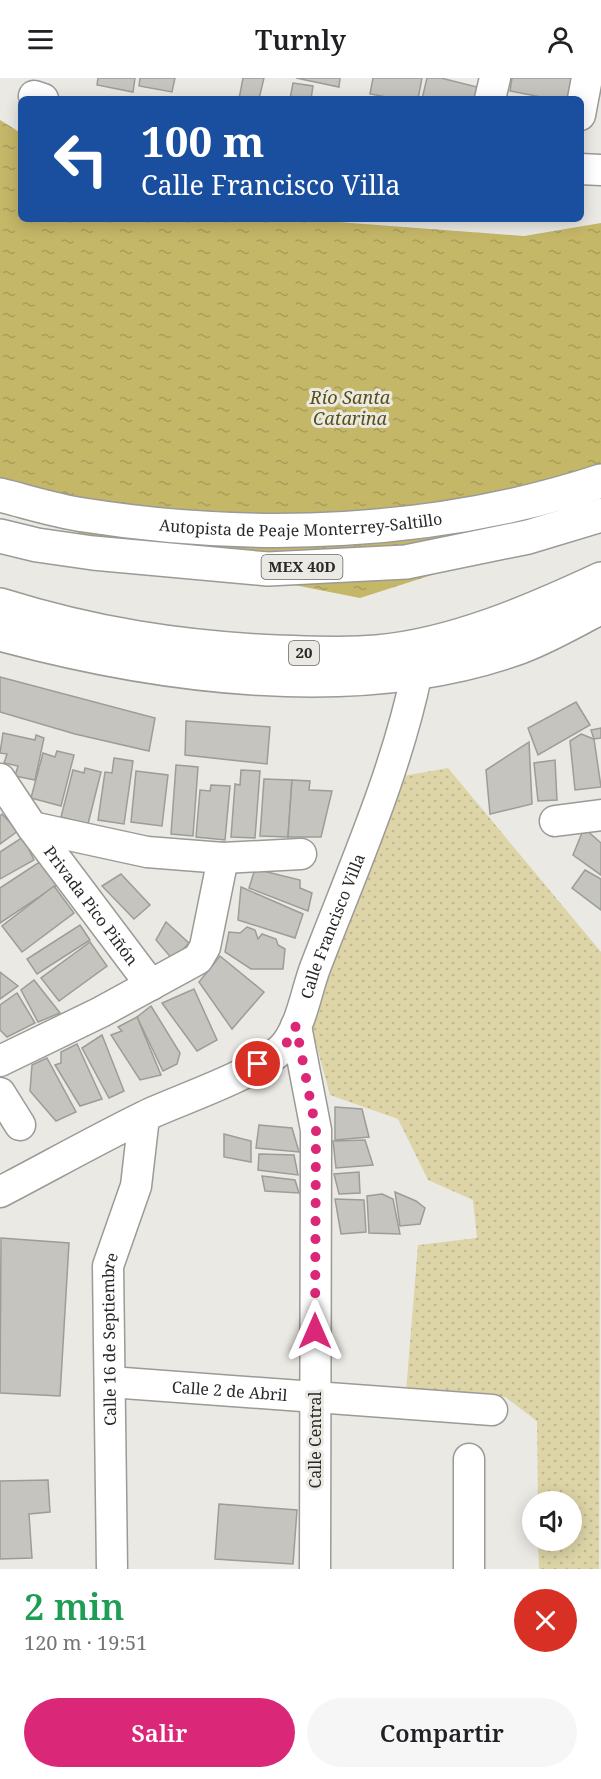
<!DOCTYPE html>
<html lang="es">
<meta charset="utf-8">
<style>
:root{--surface:#fff;--page:#f6f6f6;--text:#202124;--muted:#757577;--accent:#db2777}
body{margin:0;font-family:"Noto Serif",serif;background:var(--page);color:var(--text);height:100vh;display:flex;flex-direction:column;font-size:22px;white-space:nowrap}
*{box-sizing:border-box;margin:0}
p{font-size:20px;color:var(--muted)}
.icon{flex:none;width:33px;height:33px;fill:none;stroke:currentColor;stroke-width:2;stroke-linecap:round;stroke-linejoin:round}
.map{position:relative;height:1491px;overflow:hidden}
.panel{display:flex;flex-direction:column;background:var(--surface);flex:1}
.panel>*{flex:none}
.guide{position:absolute;left:18px;top:18px;width:566px;height:126px;border-radius:9px;box-shadow:0 3px 15px #0003;background:#1a4fa0;color:#fff;overflow:hidden}
.fabs{position:absolute;left:522px;top:1413px;display:grid;gap:12px}
.fabs a{display:grid;place-items:center;width:60px;height:60px;border-radius:50%;background:var(--surface);box-shadow:0 3px 15px #0003;font-size:30px}
.pin{position:absolute;display:grid;place-items:center;width:51px;height:51px;color:#fff;margin:-26px;border:3px solid #fff;border-radius:50%;box-shadow:0 2px 6px #0007}
.me{position:absolute;width:66px;margin:-33px;rotate:0deg;stroke-linejoin:round;filter:drop-shadow(0 0 4px #0008)}
.turn{display:flex;align-items:center;gap:21px;height:126px;padding:0 24px;font-size:27px}
.turn .icon{width:78px;height:78px;stroke-width:2.5}
.turn b{display:block;font-size:42px;line-height:51px}
.round{display:grid;place-items:center;flex:none;width:63px;height:63px;border-radius:32px;background:var(--page)}
.head{display:flex;align-items:center;justify-content:space-between;height:102px;padding:0 24px}
h1{font-size:36px;font-weight:600;line-height:45px;color:#1e9e55}
.cta{display:flex;gap:12px;margin-top:auto;padding:12px 24px}
.cta a{flex:1;height:69px;border-radius:36px;background:var(--accent);color:#fff;font-size:24px;font-weight:600;line-height:69px;text-align:center}
.cta a+a{background:var(--page);color:var(--text)}
header{display:flex;justify-content:space-between;align-items:center;height:78px;padding:0 24px;background:var(--surface);font-size:27px;font-weight:600}
.map>svg:first-child{display:block}
.grass{fill:url(#grass-dots)}
.water{fill:url(#water-ripples)}
.building{fill:#c5c4bf;stroke:#9d9d98;stroke-width:1.5}
.lines{fill:none;stroke-linecap:round;stroke-linejoin:round}
.minor-casing{stroke:#9b9a96;stroke-width:33}
.major-casing{stroke:#9b9a96;stroke-width:36}
.highway-casing{stroke:#9b9a96;stroke-width:36}
.minor{stroke:#fff;stroke-width:30}
.major{stroke:#fff;stroke-width:33}
.highway{stroke:#fff;stroke-width:33}
.route{stroke:#db2777;stroke-width:10;stroke-dasharray:0 18}
.labels{text-anchor:middle;stroke-width:6;stroke-linejoin:round;paint-order:stroke}
.shield{fill:#eae9e4;stroke:#646360;stroke-width:1.5}
.shield-label{font-size:15px;font-weight:bold;fill:#2a2928}
.street-label{font-size:16px;fill:#2a2928;stroke:#eae9e4}
.water-label{font-size:18px;font-style:italic;fill:#5a5013;stroke:#eae9e4}
</style>
<header><svg class="icon" aria-label="menu" viewBox="0 0 24 24"><path d="M4 6h16M4 12h16M4 18h16"/></svg>Turnly<svg class="icon" aria-label="person" viewBox="0 0 24 24"><circle cx="12" cy="8" r="4"/><path d="M4 21q1-7 8-7t8 7"/></svg></header>
<div class="map">
<svg width="601" height="1491" viewBox="0 0 601 1491">
<defs>
<pattern id="grass-dots" width="8" height="8" patternUnits="userSpaceOnUse" patternTransform="scale(1.5)"><rect width="8" height="8" fill="#ddd5a7"/><path d="M2 2h.1M6 6h.1" fill="none" stroke="#beb790" stroke-width="1.8" stroke-linecap="round"/></pattern>
<pattern id="water-ripples" width="26" height="14" patternUnits="userSpaceOnUse" patternTransform="scale(1.5)"><rect width="26" height="14" fill="#c5b768"/><path d="M2 4q2-2 4 0t4 0M15 11q2-2 4 0t4 0" fill="none" stroke="#a99d5a"/></pattern>
</defs>
<rect width="100%" height="100%" fill="#eae9e4"/>
<polygon class="grass" points="448,690 601,874 599,1491 539,1491 538,1463 572,1462 572,1424 538,1423 537,1343 505,1319 406,1314 418,1167 477,1160 473,1122 428,1102 398,1041 330,1017 311,947 322,896 398,699"/>
<polygon class="water" points="0,42 21,55 21,141 298,141 524,158 601,145 601,443 360,520 107,470 0,413"/>
<g class="building">
<polygon points="98,0 135,0 133,14 97,7"/>
<polygon points="140,0 175,0 172,14 139,8"/>
<polygon points="243,0 264,0 259,21 239,21"/>
<polygon points="296,0 340,0 339,9"/>
<polygon points="373,0 422,0 418,21 398,21 370,16"/>
<polygon points="427,0 441,0 481,10 478,21 422,21"/>
<polygon points="512,0 574,0 570,21 551,21 510,13"/>
<polygon points="293,5 313,8 311,21 290,21"/>
<polygon points="0,599 155,640 149,673 75,656 0,634"/>
<polygon points="576,624 590,647 538,677 528,650"/>
<polygon points="186,643 270,649 267,686 185,677"/>
<polygon points="601,650 601,660 594,661 591,652"/>
<polygon points="3,655 35,662 36,657 44,660 35,702 15,698 18,688 4,685 7,676 0,675"/>
<polygon points="581,656 594,661 601,709 575,712 570,663"/>
<polygon points="529,664 532,726 490,736 486,692"/>
<polygon points="57,673 74,677 61,728 31,720 43,675 55,679"/>
<polygon points="114,680 133,683 124,746 98,742 105,694 112,695"/>
<polygon points="555,682 557,722 538,723 534,685"/>
<polygon points="176,687 198,689 193,758 171,756"/>
<polygon points="85,690 101,694 88,746 61,739 73,692 84,695"/>
<polygon points="241,692 260,693 255,760 231,759 235,706 240,707"/>
<polygon points="136,693 168,697 162,748 131,744"/>
<polygon points="264,701 292,702 288,759 260,758"/>
<polygon points="292,702 310,703 309,712 332,713 321,759 288,759"/>
<polygon points="211,707 230,708 225,762 196,759 200,712 210,713"/>
<polygon points="2,736 18,753 0,766 0,738"/>
<polygon points="584,750 601,765 601,797 573,777"/>
<polygon points="23,759 34,782 0,801 0,774"/>
<polygon points="41,783 57,807 0,845 0,810"/>
<polygon points="255,791 300,802 300,810 312,815 308,833 249,810"/>
<polygon points="585,792 601,801 601,832 572,810"/>
<polygon points="121,796 150,827 134,841 102,808"/>
<polygon points="54,808 74,835 22,874 2,848"/>
<polygon points="241,809 303,836 295,860 238,842"/>
<polygon points="166,844 189,865 173,882 156,862"/>
<polygon points="80,847 90,862 37,896 27,881"/>
<polygon points="247,849 255,852 258,861 262,856 276,861 278,867 285,871 283,891 251,891 225,874 229,854 240,855"/>
<polygon points="90,864 107,888 59,923 41,900"/>
<polygon points="220,878 264,914 232,951 199,904"/>
<polygon points="0,894 18,908 0,921"/>
<polygon points="34,902 60,935 38,944 21,912"/>
<polygon points="194,911 217,962 197,973 162,925"/>
<polygon points="17,915 35,945 7,959 0,952 0,927"/>
<polygon points="151,928 180,975 177,986 163,993 137,939"/>
<polygon points="137,939 161,997 140,1002 111,957 122,953 118,949"/>
<polygon points="102,957 124,1013 109,1020 82,970"/>
<polygon points="77,966 102,1021 80,1028 55,987 61,985 61,974"/>
<polygon points="47,980 76,1034 56,1043 30,1013 32,987"/>
<polygon points="335,1029 362,1031 369,1059 335,1062"/>
<polygon points="259,1047 292,1050 299,1074 256,1070"/>
<polygon points="224,1056 251,1063 251,1084 224,1079"/>
<polygon points="365,1062 373,1087 336,1090 333,1063"/>
<polygon points="259,1076 294,1077 298,1097 258,1092"/>
<polygon points="359,1094 360,1115 339,1116 334,1096"/>
<polygon points="262,1098 295,1102 299,1115 265,1113"/>
<polygon points="395,1114 416,1123 425,1130 420,1146 400,1148"/>
<polygon points="382,1116 393,1121 400,1156 369,1155 367,1118"/>
<polygon points="335,1121 364,1122 366,1154 341,1156"/>
<polygon points="1,1160 69,1165 60,1318 0,1315"/>
<polygon points="48,1402 50,1434 29,1436 32,1480 0,1481 0,1403"/>
<polygon points="219,1426 297,1432 293,1486 215,1481"/>
</g>
<g class="lines">
<defs>
<g id="minor">
<polyline points="34,18 43,21"/>
<polyline points="490,21 495,0"/>
<polyline points="580,37 587,0"/>
<polyline points="580,91 601,92"/>
<path id="s1" d="M 0,701 L 32,749 L 151,907"/>
<polyline points="555,743 601,737"/>
<polyline points="32,749 147,774 223,780 301,776"/>
<polyline points="296,948 316,1052 315,1491"/>
<polyline points="0,983 101,934 198,881 205,869 223,780"/>
<polyline points="0,1015 20,1047"/>
<path id="s2" d="M 0,1114 C 48,1089 96,1062 145,1038 C 180,1021 263,995 286,966 C 302,945 306,914 315,890 C 352,793 396,696 417,594"/>
<path id="s3" d="M 110,1304 L 492,1332"/>
<path id="s4" d="M 112,1491 L 108,1188 L 136,1108 L 144,1039"/>
<polyline points="469,1491 469,1381"/>
</g>
<g id="major">
<path d="M 0,527 C 93,556 180,570 277,574 C 310,575 344,577 377,574 C 454,567 532,533 601,501"/>
<path d="M 0,556 C 159,599 360,627 520,569 C 547,559 575,543 601,529"/>
</g>
<g id="highway">
<path id="s5" d="M 0,417 C 28,424 56,433 84,437 C 254,464 437,457 601,403"/>
<polyline points="0,458 37,467 93,475 268,491 406,484 528,459 601,437"/>
</g>
</defs>
<use href="#minor" class="minor-casing"/>
<use href="#major" class="major-casing"/>
<use href="#highway" class="highway-casing"/>
<use href="#minor" class="minor"/>
<use href="#major" class="major"/>
<use href="#highway" class="highway"/>
</g>
<g class="lines">
<polyline class="route" points="258,986 286,966 296,948 316,1052 315,1253"/>
</g>
<g class="labels">
<g class="shield">
<rect x="261.5" y="477" width="81" height="24" rx="4.5"/>
<rect x="289" y="563" width="30" height="24" rx="4.5"/>
</g>
<g class="shield-label">
<text x="302" y="494">MEX 40D</text>
<text x="304" y="580">20</text>
</g>
<g class="street-label">
<text dy="6" stroke="none"><textPath href="#s5" startOffset="304">Autopista de Peaje Monterrey-Saltillo</textPath></text>
<text dy="6" stroke="none"><textPath href="#s1" startOffset="156">Privada Pico Piñón</textPath></text>
<text dy="6" stroke="none"><textPath href="#s2" startOffset="450">Calle Francisco Villa</textPath></text>
<text dy="6" stroke="none"><textPath href="#s4" startOffset="230">Calle 16 de Septiembre</textPath></text>
<text dy="6" stroke="none"><textPath href="#s3" startOffset="120">Calle 2 de Abril</textPath></text>
<text transform="translate(315 1362) rotate(-90)" y="6">Calle Central</text>
</g>
<g class="water-label">
<text x="350" y="326">Río Santa<tspan x="350" dy="21">Catarina</tspan></text>
</g>
</g>
</svg>
<div class="fabs">
<a><svg class="icon" aria-label="sound" viewBox="0 0 24 24"><path d="M4 9h4l5-4v14l-5-4H4zM17 9q2 3 0 6"/></svg></a>
</div>
<div class="pin" style="left:258px;top:986px;background:#d93025"><svg class="icon" aria-label="arrive" viewBox="0 0 24 24"><path d="M6 21V4h12l-3 4 3 4H6"/></svg></div>
<svg class="me" style="left:315px;top:1253px" viewBox="-20 -20 40 40"><path d="M0-17L14 15 0 8-14 15z" fill="#db2777" stroke="#fff" stroke-width="4"/></svg>
<div class="guide">
<div class="turn"><svg class="icon" aria-label="left" viewBox="0 0 24 24"><path d="M17 20v-9H6M10 6l-5 5 5 5"/></svg><div><b>100 m</b>Calle Francisco Villa</div></div>
</div>
</div>
<section class="panel">
<div class="head"><div><h1>2 min</h1><p>120 m · 19:51</p></div><a class="round" style="background:#d93025;color:#fff"><svg class="icon" aria-label="close" viewBox="0 0 24 24"><path d="M6 6l12 12M18 6L6 18"/></svg></a></div>
<div class="cta"><a>Salir</a><a>Compartir</a></div>
</section>
